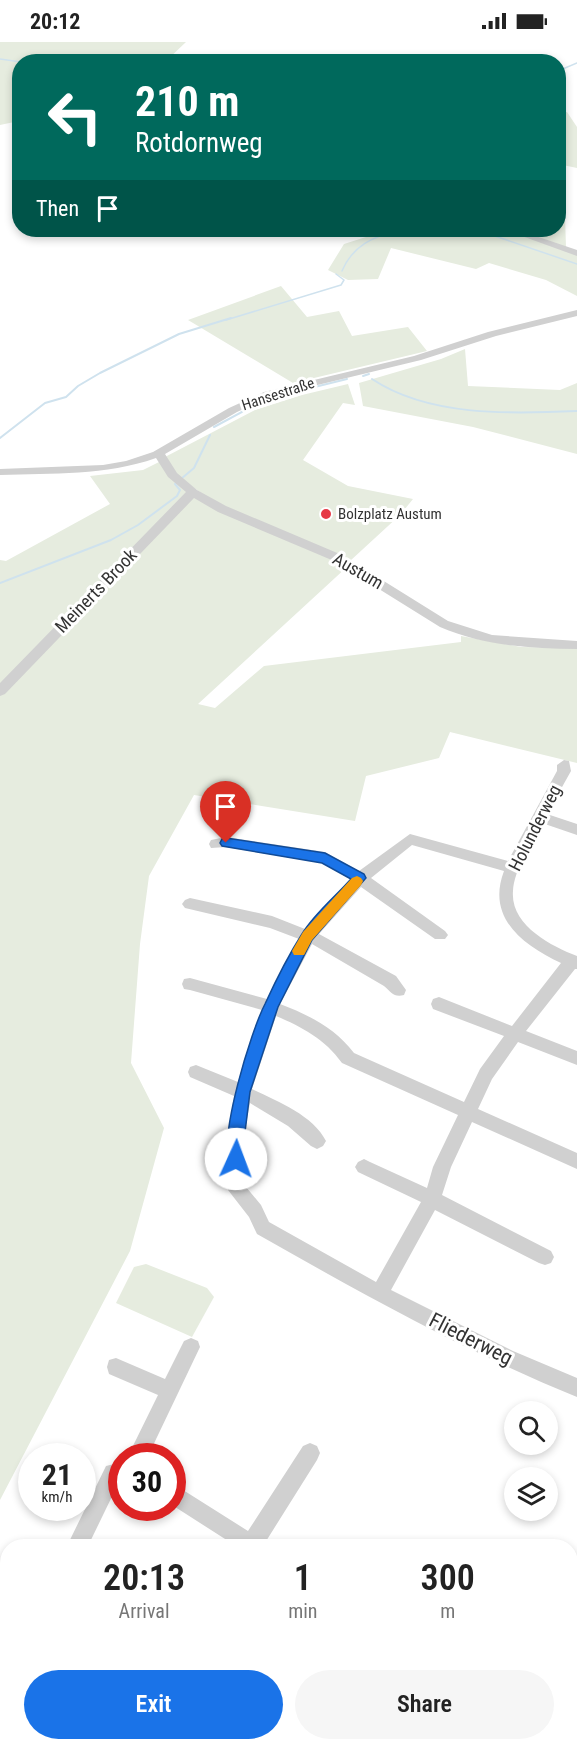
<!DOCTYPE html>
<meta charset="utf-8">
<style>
:root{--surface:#fff;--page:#f6f6f6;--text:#222;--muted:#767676;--accent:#1a73e8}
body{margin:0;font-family:"Roboto Condensed",sans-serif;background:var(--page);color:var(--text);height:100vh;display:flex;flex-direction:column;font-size:22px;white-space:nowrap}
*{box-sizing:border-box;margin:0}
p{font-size:20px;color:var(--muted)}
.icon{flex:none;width:33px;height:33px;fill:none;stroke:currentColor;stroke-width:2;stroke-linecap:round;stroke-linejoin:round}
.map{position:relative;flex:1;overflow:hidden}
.panel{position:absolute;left:0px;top:1497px;width:578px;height:212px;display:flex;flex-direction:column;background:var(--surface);border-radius:24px 24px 0 0;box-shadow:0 3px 9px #0003}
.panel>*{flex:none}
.hud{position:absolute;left:12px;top:12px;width:554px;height:183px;border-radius:24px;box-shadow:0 3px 9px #0003;background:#00695c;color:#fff;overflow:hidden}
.fabs{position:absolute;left:504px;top:1359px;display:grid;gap:12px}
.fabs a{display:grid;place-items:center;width:54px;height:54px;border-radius:50%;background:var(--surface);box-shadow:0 3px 9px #0003;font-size:30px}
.speed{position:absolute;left:18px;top:1401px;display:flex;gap:12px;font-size:30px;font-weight:700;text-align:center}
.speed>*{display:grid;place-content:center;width:78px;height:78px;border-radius:50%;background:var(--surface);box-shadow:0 3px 9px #0003;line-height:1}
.speed small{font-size:15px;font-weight:400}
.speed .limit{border:9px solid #d22;background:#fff;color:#111}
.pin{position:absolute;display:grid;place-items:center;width:51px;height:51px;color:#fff;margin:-62px -26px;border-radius:50% 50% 50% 0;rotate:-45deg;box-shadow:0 0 6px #0007}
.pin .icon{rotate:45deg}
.me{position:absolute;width:66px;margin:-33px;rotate:2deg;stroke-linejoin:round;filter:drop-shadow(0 0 4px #0008)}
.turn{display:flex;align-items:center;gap:21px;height:126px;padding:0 24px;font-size:27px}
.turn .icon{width:78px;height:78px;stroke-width:2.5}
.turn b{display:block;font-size:42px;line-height:51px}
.then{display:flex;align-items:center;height:57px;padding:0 24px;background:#0003;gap:12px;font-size:22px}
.eta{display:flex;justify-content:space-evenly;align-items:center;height:102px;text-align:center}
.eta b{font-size:36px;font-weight:600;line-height:42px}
.button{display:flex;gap:12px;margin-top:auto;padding:12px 24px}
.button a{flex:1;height:69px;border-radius:36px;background:var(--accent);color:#fff;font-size:24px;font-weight:600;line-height:69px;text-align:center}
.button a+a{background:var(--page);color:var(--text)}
.status{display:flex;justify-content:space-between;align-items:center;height:42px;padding:0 30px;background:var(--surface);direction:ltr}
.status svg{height:16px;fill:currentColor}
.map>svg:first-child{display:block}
.green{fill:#e6ecdf}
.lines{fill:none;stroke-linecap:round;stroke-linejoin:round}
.stream-far1{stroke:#cfe2ee;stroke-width:1.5}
.stream{stroke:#cfe2ee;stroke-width:2}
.minor{fill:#d0d0d0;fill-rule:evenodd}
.route{fill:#1a73e8;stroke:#114b97;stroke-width:1.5}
.slow{fill:#f59e0b}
.poi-dot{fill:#e63946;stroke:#fff;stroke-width:2}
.labels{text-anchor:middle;stroke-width:6;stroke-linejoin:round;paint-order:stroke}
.far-street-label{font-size:15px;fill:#333;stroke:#fff}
.far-poi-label{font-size:15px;fill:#333;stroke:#fff;text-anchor:start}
.street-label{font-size:18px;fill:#333;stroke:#fff}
.near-street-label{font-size:21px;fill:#333;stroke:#fff}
</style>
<div class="status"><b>20:12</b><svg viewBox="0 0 49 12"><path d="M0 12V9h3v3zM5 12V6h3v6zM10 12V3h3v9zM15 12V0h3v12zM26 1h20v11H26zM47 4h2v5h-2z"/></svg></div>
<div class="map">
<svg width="577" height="1708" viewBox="0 0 577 1708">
<rect width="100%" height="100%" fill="#fff"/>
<g class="green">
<polygon points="0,0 186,0 166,19 20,20 19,79 0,83"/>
<polygon points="567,70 577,85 577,126 558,122 558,84 565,78 558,72"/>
<polygon points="558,138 564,139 566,206 514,188 558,188"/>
<polygon points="388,188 506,188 577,212 577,254 546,238 489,221 476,227 391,206 378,237 348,238 328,228 344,202"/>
<polygon points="281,244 307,275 339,269 352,294 408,285 427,309 293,341 188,278"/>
<polygon points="465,307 468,344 560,348 577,341 577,412 473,385 363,364 359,341 441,317"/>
<polygon points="348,342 355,363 343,361 303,418 348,444 413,457 400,473 350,519 223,466 174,432 165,415 255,368 302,353"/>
<polygon points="161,419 191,451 348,524 198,662 215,666 264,624 461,600 461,594 521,605 577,606 577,721 450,690 439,716 366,734 355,779 194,753 149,834 140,902 131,1021 164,1086 130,1209 0,1458 0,518 6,519 110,462 90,434 143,428"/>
<polygon points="146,1222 207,1246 214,1255 192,1295 116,1261 134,1225"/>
</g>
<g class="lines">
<g class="stream-far1">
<polyline points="0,17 21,20"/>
<polyline points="558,29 577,21"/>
<polyline points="466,188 492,193 577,222"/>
<path d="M 342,229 C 353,203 373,195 399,188"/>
<polyline points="226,278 341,243 344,238 336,232"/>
</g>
<g class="stream">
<polyline points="363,334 369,332"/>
<path d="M 372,337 C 429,375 511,372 577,369"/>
<polyline points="214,385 266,357 347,337"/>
<polyline points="0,396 45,361 66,355 78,344 100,331 179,292 231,276"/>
<polyline points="0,541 111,498 138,483 177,454 180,448 175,442 194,426 210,393"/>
</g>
<g class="minor">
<polygon points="505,188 518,188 577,208 577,214"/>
<path d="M 577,268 L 577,274 L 496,294 L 421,318 L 272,354 L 237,370 L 165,412 L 177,431 L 197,448 L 226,464 L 342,513 L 448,579 L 492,593 L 577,599 L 577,607 C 529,606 484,604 440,585 L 334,519 L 218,470 L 194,456 L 5,652 L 0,654 L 0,641 L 186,450 L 168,435 L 156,416 C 105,434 53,431 0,433 L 0,427 L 103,423 L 126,419 L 153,410 L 229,366 L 264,350 L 414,314 L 488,290 Z"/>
<path d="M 564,718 L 569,719 L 571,729 L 547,772 L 577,782 L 577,793 L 542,781 C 532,800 514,828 513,849 C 510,883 551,904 577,914 L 577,927 L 575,927 L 526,989 L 577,1009 L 577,1023 L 518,1000 L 492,1037 L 478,1067 L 577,1111 L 577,1127 L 472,1080 L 451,1125 L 442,1153 L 551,1209 L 554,1215 L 551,1221 L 545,1223 L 539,1221 L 435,1168 L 391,1248 L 513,1309 L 577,1336 L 577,1355 C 466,1310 361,1251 257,1192 L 249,1175 L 228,1148 L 229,1088 L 234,1054 L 190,1035 L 188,1030 L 190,1025 L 196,1023 L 238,1040 L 262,968 L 190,948 L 184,947 L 182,942 L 184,937 L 190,936 L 267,957 L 299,897 L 270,886 L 185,866 L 182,862 L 185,858 L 190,856 L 272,874 L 305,887 L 350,837 L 322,821 L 226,805 L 211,806 L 209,802 L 211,798 L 226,795 L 325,810 L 359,829 L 410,792 L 508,819 L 557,729 L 557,723 ZM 412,803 L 504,829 C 486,876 523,903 561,921 L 512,984 L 439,955 L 433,957 L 431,962 L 433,967 L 504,994 L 480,1027 L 464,1060 L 354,1011 C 335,986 309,973 280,962 L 312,902 L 384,944 C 391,950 394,956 404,953 L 406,948 L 396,934 L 319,892 L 361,845 L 435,897 L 445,897 L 448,893 L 445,889 L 371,836 ZM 276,974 C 302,985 325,997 342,1021 L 458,1073 L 433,1125 L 427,1146 L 370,1120 L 364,1117 L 358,1120 L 355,1125 L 358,1130 L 421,1160 L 376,1240 L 269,1180 L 261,1163 L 246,1145 L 245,1088 L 250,1061 L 288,1084 L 311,1104 L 317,1107 L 323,1104 L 326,1099 C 313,1073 277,1059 252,1047 Z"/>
<polygon points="191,1296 198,1299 200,1305 148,1414 128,1414 158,1353 109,1332 107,1325 109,1318 116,1316 165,1337 184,1299"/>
<polygon points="310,1401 317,1404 320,1411 317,1418 263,1504 236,1504 172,1463 172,1441 248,1489 303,1404"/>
<polygon points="122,1420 122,1440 119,1440 88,1504 67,1504 106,1424"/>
<polygon points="8,1596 8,1618 0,1619 0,1597"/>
<polygon points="577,1665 577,1699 571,1702 568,1708 543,1708 546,1701 570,1701 570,1668"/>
<polygon points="283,1701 308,1701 305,1708 280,1708"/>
<polygon points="411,1701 433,1701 434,1708 412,1708"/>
</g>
</g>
<path class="route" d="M 226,796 L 325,811 L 364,832 L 366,836 L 312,898 L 278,965 L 250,1050 L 241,1122 L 236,1124 L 230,1122 C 218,1096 251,989 265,962 C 276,938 288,914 302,892 C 314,872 335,855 351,837 L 322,821 L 222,804 L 220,801 L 222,797 Z"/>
<polygon class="slow" points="357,834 361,836 363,839 361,843 312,898 304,913 294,913 292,909 303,890 352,836"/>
<circle class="poi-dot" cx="326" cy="472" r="6"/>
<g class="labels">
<g class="far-street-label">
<text transform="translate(278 352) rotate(-18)" y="5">Hansestraße</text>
</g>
<g class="far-poi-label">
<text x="338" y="477">Bolzplatz Austum</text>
</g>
<g class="street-label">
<text transform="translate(358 529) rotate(30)" y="6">Austum</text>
<text transform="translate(96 549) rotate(-46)" y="6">Meinerts Brook</text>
<text transform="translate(535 786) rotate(-63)" y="6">Holunderweg</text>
</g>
<g class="near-street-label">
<text transform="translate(471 1297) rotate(27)" y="7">Fliederweg</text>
</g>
</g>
</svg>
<div class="fabs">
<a><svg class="icon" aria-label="search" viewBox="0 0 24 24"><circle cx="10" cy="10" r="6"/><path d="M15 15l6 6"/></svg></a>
<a><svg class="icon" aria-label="layers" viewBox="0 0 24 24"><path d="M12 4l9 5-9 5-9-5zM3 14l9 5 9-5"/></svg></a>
</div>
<div class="speed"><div>21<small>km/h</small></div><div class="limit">30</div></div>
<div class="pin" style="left:226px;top:801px;background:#d93025"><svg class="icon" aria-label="arrive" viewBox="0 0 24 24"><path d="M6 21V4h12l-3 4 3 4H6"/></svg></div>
<svg class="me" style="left:236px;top:1117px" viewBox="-20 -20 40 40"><circle r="19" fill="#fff"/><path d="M0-13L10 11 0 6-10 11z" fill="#1a73e8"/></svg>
<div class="hud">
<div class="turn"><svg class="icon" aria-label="left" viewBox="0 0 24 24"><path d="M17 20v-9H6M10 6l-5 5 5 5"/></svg><div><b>210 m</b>Rotdornweg</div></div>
<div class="then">Then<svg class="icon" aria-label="arrive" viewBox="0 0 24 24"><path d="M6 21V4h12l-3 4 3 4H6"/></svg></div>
</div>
<section class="panel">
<div class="eta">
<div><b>20:13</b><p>Arrival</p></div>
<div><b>1</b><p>min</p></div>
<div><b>300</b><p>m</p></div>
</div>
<div class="button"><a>Exit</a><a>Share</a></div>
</section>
</div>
